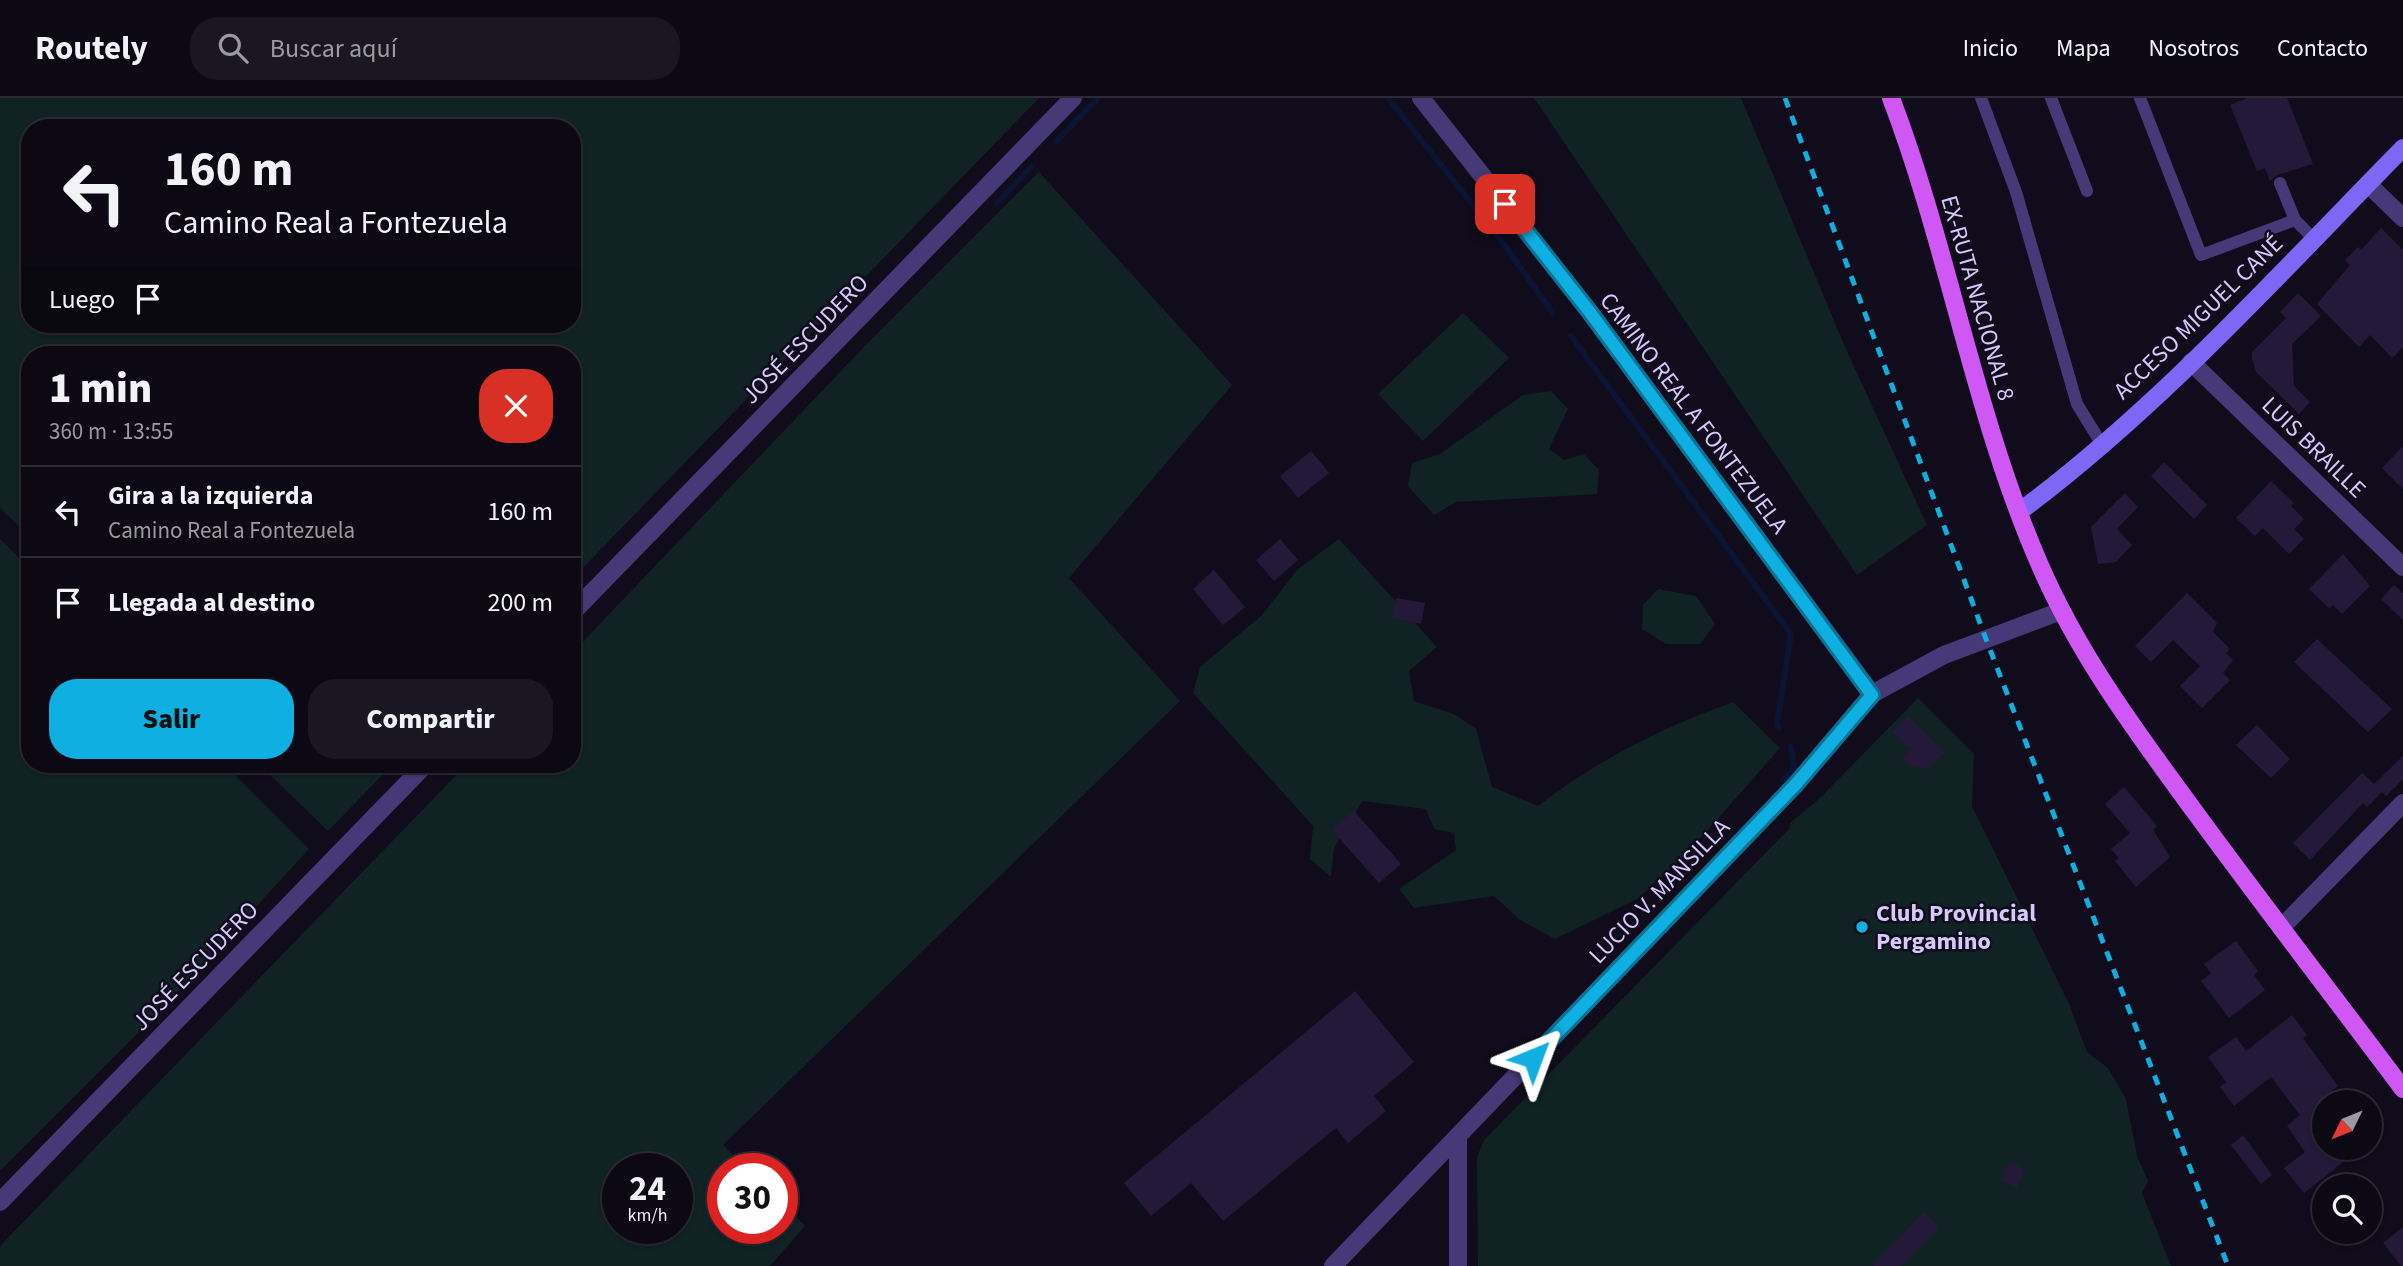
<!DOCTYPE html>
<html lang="es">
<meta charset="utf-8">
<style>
:root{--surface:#0c0914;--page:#1a1722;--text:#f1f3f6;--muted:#9a9aa0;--line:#2c2a34;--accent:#0fafe2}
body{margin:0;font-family:"Source Sans 3",sans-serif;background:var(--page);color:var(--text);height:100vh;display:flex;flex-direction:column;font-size:26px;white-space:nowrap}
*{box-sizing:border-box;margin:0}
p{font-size:23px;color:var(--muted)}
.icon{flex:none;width:38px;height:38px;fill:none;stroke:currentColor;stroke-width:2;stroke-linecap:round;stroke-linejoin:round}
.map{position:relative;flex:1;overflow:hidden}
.panel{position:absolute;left:21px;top:248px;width:560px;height:427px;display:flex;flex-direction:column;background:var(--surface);border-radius:28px;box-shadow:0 2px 5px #0004,0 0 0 2px var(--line)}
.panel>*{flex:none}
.banner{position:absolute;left:21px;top:21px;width:560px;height:214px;border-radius:28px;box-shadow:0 2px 5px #0004,0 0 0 2px var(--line);background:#0c0914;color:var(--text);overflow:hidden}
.needle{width:46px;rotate:227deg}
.buttons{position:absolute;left:2312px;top:992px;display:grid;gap:14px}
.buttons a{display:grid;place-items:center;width:70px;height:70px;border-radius:50%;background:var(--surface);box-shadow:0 2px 5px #0004,0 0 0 2px var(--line);font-size:35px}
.speed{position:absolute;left:602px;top:1055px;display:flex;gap:14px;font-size:35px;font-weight:700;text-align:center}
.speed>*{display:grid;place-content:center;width:91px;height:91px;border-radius:50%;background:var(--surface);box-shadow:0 2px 5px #0004,0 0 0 2px var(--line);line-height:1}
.speed small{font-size:18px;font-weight:400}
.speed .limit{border:10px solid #d22;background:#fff;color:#111}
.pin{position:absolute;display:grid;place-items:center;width:60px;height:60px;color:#fff;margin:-30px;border-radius:14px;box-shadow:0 4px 10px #0006}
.me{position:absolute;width:77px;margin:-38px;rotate:44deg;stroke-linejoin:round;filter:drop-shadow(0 0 5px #0008)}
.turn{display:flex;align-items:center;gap:24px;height:147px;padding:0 28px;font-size:32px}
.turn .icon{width:91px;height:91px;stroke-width:2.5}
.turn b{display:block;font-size:49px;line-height:60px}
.then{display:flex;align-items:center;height:66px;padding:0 28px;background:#0003;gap:14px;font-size:26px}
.round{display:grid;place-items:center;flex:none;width:74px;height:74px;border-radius:28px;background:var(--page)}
.overview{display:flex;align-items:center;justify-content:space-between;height:119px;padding:0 28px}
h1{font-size:42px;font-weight:800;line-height:52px}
.primary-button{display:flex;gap:14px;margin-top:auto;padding:14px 28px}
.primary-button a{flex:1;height:80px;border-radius:28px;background:var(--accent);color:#111;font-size:28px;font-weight:800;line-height:80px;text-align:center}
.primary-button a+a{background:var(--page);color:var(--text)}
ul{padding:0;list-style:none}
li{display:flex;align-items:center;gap:21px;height:91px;padding:0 28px;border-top:2px solid var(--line)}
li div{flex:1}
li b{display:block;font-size:26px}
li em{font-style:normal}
header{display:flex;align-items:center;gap:42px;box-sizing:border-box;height:98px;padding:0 35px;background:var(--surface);border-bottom:2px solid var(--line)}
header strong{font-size:33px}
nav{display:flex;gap:38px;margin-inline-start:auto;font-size:24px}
.search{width:490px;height:63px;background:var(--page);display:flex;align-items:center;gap:18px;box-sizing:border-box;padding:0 24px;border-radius:28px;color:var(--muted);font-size:26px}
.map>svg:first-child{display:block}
.green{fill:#102224;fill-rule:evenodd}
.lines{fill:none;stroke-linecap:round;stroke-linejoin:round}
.stream{stroke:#0b1434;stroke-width:6}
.building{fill:#25193a}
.service{stroke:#453a77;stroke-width:12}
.minor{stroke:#453a77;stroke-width:18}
.secondary{stroke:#7e67f5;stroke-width:18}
.primary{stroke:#cf58f4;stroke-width:18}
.rail{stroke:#0fafe2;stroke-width:5;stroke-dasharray:10 9;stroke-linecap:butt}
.route-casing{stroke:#0a7293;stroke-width:18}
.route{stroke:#0fafe2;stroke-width:12}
.poi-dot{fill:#0fafe2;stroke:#100c1b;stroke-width:2.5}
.labels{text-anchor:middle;stroke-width:5;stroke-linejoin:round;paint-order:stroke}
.street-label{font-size:24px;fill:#d6c9fb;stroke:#100c1b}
.poi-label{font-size:24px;font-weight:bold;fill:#d6c9fb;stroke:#100c1b;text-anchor:start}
</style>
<header>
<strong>Routely</strong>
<div class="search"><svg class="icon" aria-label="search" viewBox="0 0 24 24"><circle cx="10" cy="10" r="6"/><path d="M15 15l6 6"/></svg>Buscar aquí</div>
<nav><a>Inicio</a><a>Mapa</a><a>Nosotros</a><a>Contacto</a></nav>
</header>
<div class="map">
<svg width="2403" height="1168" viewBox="0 0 2403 1168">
<rect width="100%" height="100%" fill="#100c1b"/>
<g class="green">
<path d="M 0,0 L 1039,0 L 572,481 L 572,257 L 30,257 L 30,439 L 0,410 ZM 30,30 L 572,30 L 572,226 L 30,226 Z"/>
<polygon points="1534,0 1741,0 1845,249 1927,427 1857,477"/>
<path d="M 1039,74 L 1232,287 L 1069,480 L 1180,603 L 723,1047 L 747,1071 L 723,1071 L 723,1130 L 782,1130 L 782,1105 L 805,1128 L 770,1168 L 0,1168 L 0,1148 L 466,667 L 572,667 L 572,555 L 862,251 ZM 618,1071 L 677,1071 L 677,1130 L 618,1130 Z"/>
<polygon points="1463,215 1509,260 1423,343 1378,296"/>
<polygon points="1551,293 1568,311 1549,351 1564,362 1584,356 1599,372 1597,396 1456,404 1434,417 1408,388 1412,365 1440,356 1523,297"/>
<polygon points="0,441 30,471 30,667 225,667 309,751 163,910 0,1073"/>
<path d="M 1339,441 L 1437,549 L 1409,573 L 1414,603 L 1454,616 L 1476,631 L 1492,689 L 1538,708 C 1597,662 1663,629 1733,604 L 1780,650 L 1686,757 L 1637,801 L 1555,841 L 1520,822 L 1494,798 L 1414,810 L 1399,791 L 1456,752 L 1454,735 L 1434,731 L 1426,711 L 1362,703 L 1334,750 L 1331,779 L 1310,761 L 1313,728 L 1193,595 L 1200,569 L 1262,517 L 1298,471 Z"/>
<polygon points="1658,491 1696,498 1715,526 1700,546 1666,546 1642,531 1643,507"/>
<polygon points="1918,600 1974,656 1972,708 2069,906 2087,954 2108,970 2126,1001 2137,1058 2148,1083 2142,1095 2171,1168 1478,1168 1477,1059 1484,1042 1789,731 1790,725 1819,701"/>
<polygon points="260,667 392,667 328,733"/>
</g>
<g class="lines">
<g class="stream">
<polyline points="1388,0 1500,141 1553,215"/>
<polyline points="1056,44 1098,0"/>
<polyline points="997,105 1032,68"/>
<polyline points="1571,238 1791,536 1777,626 1779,630"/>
<polyline points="1783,682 1794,670 1791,649"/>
</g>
</g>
<g class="building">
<polygon points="2247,0 2287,0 2313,66 2277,77 2270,83 2265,70 2257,73 2230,7"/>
<polygon points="2381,130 2403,152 2403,249 2392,260 2370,237 2359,249 2317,206 2350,167 2345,162 2358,149 2361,152"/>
<polygon points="2298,195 2321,218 2292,246 2294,288 2310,304 2299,316 2256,274 2252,261 2252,254 2286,220 2280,214"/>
<polygon points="2403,348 2403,391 2382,370"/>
<polygon points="1311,353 1329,375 1298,400 1280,378"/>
<polygon points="2164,364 2207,407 2194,421 2151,378"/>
<polygon points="2271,383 2294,405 2291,408 2304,421 2294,431 2304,441 2289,456 2263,430 2255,438 2236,420"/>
<polygon points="2125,395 2138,409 2117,431 2132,447 2116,464 2098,466 2091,429"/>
<polygon points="1280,441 1298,462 1274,483 1256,462"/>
<polygon points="2343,456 2370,488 2342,516 2333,507 2329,510 2309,491"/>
<polygon points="1214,472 1245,509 1223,527 1193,491"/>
<polygon points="2394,487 2403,495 2403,522 2381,501"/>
<polygon points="2187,495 2217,525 2213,534 2230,551 2226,555 2233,562 2223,575 2230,582 2202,610 2180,588 2200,568 2173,542 2151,564 2135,548"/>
<polygon points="1396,500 1425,505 1421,526 1392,520"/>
<polygon points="2317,541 2392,611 2368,634 2294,564"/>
<polygon points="1908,618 1945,654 1929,671 1912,669 1902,659 1911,651 1892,634"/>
<polygon points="2257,627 2290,661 2271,680 2236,647"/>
<polygon points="2403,658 2403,681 2386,698 2382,694 2367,709 2363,705 2310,762 2293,745 2362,675 2374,686"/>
<polygon points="2124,689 2157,728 2153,732 2170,759 2136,789 2115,763 2119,760 2111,751 2130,735 2105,706"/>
<polygon points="1354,713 1401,766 1379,785 1332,732"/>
<polygon points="2236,843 2258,873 2254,877 2265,892 2229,920 2201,883 2211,875 2204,866"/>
<polygon points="1355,893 1414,964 1374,998 1386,1013 1348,1045 1336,1030 1223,1123 1191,1085 1151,1118 1124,1085"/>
<polygon points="2292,917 2307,937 2303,940 2338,988 2324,999 2324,1050 2361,1050 2304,1095 2284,1070 2305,1054 2287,1028 2300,1017 2271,979 2234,1008 2220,989 2226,984 2208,959 2236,939 2246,953"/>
<polygon points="2243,1037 2272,1077 2261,1086 2231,1047"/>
<polygon points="2009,1064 2025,1071 2017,1090 2002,1083"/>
<polygon points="1924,1114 1939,1129 1901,1168 1872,1168"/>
<polygon points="2403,1129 2403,1168 2401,1168 2383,1145"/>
</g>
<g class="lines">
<g class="service">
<polyline points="1981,0 2016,94 2077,306 2101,345"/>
<polyline points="2051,0 2087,93"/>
<polyline points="2140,0 2201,157 2295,122"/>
<polyline points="2280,85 2295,122 2313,140"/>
</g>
<g class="minor">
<polyline points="1421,0 1589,213 1872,596"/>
<polyline points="2368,86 2403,120"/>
<polyline points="2191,264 2403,469"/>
<polyline points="572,515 1073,0"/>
<polyline points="2281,830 2403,705"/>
<polyline points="1458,1039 1458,1168"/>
<polyline points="0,1104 425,667"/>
<polyline points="1333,1168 1796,686 1872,596 1944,557 2061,513"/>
</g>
<path class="secondary" d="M 2019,414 C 2160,309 2280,175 2403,50"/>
<path class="primary" d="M 1891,0 C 1949,152 1974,316 2039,465 C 2078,556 2137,635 2195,714 C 2263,807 2334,899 2403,991"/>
<polyline class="rail" points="1785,0 1986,541 2228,1168"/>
</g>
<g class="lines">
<defs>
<polyline id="route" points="1505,106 1589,213 1872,597 1796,686 1533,960"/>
</defs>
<use href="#route" class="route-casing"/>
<use href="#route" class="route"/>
</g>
<circle class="poi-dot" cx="1862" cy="829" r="7"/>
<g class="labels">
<g class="street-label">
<text transform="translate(1978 200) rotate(74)" y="8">EX-RUTA NACIONAL 8</text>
<text transform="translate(2198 219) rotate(-44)" y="8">ACCESO MIGUEL CANÉ</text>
<text transform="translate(805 241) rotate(-46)" y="8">JOSÉ ESCUDERO</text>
<text transform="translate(1694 315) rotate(53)" y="8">CAMINO REAL A FONTEZUELA</text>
<text transform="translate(2314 349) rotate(44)" y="8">LUIS BRAILLE</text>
<text transform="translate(1659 793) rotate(-46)" y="8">LUCIO V. MANSILLA</text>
<text transform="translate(195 868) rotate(-46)" y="8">JOSÉ ESCUDERO</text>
</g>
<g class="poi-label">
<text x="1876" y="823">Club Provincial<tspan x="1876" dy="28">Pergamino</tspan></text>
</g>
</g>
</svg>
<div class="buttons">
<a><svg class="needle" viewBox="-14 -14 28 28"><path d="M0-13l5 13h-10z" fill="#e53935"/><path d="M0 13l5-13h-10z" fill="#9a9aa0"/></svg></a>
<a><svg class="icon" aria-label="search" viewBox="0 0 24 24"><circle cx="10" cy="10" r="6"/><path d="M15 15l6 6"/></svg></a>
</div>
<div class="speed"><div>24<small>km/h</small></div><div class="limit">30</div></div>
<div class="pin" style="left:1505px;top:106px;background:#d93025"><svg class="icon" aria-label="arrive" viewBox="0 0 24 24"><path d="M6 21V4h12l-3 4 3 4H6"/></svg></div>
<svg class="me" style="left:1533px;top:960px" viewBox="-20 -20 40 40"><path d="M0-17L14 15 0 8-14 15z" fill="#0fafe2" stroke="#fff" stroke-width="4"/></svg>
<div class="banner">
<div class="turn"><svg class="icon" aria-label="left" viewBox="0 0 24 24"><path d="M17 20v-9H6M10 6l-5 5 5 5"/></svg><div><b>160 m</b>Camino Real a Fontezuela</div></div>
<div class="then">Luego<svg class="icon" aria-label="arrive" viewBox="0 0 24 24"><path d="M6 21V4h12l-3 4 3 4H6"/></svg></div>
</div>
<section class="panel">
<div class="overview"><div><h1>1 min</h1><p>360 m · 13:55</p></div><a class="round" style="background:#d93025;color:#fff"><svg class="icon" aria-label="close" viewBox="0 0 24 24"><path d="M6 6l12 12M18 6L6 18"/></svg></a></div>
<ul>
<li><svg class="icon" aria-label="left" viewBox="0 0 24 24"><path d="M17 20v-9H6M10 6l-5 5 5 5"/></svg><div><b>Gira a la izquierda</b><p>Camino Real a Fontezuela</p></div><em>160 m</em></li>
<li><svg class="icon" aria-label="arrive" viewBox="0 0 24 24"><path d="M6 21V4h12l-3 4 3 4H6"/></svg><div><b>Llegada al destino</b></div><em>200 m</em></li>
</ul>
<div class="primary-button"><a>Salir</a><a>Compartir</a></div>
</section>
</div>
